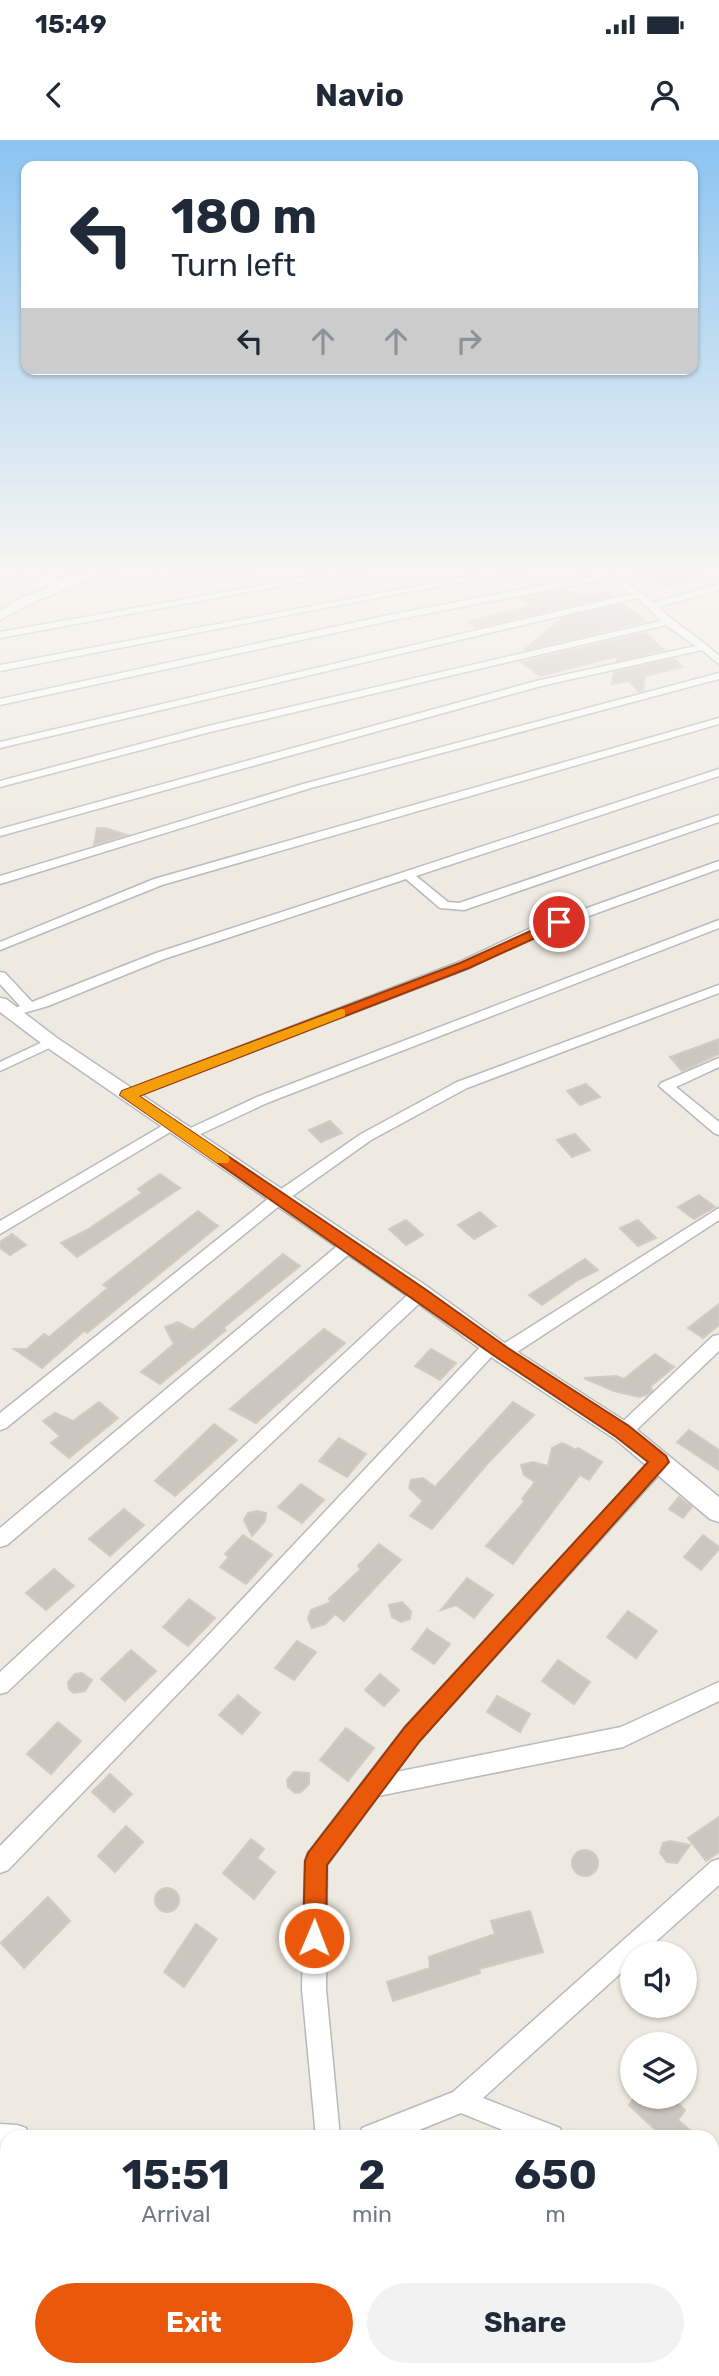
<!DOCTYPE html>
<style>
:root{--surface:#fff;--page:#f2f2f3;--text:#1f2937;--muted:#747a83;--accent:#ea580c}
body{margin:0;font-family:Rubik,sans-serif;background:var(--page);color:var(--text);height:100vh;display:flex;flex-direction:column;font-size:26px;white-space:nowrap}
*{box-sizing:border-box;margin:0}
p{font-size:23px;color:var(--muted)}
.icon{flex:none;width:38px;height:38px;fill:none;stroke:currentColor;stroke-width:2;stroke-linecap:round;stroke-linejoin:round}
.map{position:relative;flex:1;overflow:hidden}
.drawer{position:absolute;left:0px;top:1990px;width:719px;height:247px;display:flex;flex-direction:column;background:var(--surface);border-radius:21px 21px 0 0;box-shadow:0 2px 5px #0004}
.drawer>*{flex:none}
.guide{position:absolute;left:21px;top:21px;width:677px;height:214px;border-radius:14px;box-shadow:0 2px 5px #0004;background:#fff;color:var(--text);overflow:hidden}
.fabs{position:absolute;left:620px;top:1801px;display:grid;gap:14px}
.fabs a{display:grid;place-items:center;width:77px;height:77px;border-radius:50%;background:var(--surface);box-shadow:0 2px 5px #0004;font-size:35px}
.pin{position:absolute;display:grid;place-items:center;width:60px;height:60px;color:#fff;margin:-30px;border:4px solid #fff;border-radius:50%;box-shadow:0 2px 7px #0007}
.me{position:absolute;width:77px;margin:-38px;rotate:1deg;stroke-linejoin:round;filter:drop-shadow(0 0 5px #0008)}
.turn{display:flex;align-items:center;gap:24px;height:147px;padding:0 35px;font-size:32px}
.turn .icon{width:91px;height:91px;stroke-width:2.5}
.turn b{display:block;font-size:49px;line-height:60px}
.lanes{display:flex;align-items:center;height:66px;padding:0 35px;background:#0003;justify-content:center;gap:35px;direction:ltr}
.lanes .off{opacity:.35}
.eta{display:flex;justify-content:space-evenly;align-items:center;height:119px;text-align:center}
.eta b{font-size:42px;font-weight:700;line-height:49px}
.cta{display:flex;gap:14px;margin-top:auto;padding:14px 35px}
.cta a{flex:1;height:80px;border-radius:42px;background:var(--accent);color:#fff;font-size:28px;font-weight:700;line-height:80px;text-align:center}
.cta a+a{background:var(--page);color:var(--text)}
.status{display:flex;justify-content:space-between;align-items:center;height:49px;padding:0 35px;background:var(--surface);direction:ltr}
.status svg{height:19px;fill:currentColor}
header{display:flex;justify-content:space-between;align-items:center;height:91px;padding:0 35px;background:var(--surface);font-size:32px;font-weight:700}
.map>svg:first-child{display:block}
.building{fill:#cbc6c0;stroke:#d3cbbf;stroke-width:2}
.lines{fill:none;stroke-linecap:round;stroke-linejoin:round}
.minor-casing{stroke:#b6babf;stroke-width:3}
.tertiary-casing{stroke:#b6babf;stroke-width:3}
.minor{fill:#fff;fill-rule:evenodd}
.tertiary{fill:#fff;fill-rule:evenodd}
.route{fill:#ea580c;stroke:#983908;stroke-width:2}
.slow{fill:#f59e0b}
</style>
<div class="status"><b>15:49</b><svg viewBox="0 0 49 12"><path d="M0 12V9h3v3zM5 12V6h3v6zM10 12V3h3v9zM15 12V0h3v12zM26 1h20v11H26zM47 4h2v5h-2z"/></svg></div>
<header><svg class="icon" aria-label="back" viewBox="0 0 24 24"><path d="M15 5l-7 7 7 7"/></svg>Navio<svg class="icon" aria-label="person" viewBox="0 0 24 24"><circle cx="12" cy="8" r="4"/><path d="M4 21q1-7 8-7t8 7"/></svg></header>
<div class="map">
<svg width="719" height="2236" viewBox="0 0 719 2236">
<rect width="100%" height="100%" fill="#eeeae1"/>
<g class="building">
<polygon points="220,425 251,425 252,431 201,443 190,434"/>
<polygon points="682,425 703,439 662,447 639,432"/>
<polygon points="567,449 581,456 605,452 611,456 477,488 469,481 533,466 522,458"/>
<polygon points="623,464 646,481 524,510 563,478"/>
<polygon points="645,493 664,510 617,521 618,516 540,536 521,522"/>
<polygon points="674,519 683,527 645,536 643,551 639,552 629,541 612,544 614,532"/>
<polygon points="97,688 105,688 127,695 94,705"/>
<polygon points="719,899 719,914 682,931 670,917"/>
<polygon points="586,944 600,957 580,965 567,951"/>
<polygon points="330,981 342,993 321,1002 309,990"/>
<polygon points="575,994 590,1010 572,1017 557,1000"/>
<polygon points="160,1034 180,1048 77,1117 61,1103 87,1090 142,1053 138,1049"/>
<polygon points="699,1055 715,1067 694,1079 678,1067"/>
<polygon points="198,1071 218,1086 87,1193 84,1191 42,1228 14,1209 27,1209 44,1194 49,1197 108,1148 103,1145"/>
<polygon points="480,1072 496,1086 474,1099 458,1085"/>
<polygon points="406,1080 423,1095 406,1105 389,1089"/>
<polygon points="638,1080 656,1098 638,1106 620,1088"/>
<polygon points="12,1094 26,1105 10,1115 0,1108 0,1102"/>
<polygon points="283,1114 300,1126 223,1188 226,1190 160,1244 141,1232 174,1204 165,1187 178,1182 193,1190"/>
<polygon points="585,1119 598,1130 578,1140 542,1165 529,1155"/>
<polygon points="719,1164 719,1185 703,1198 688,1188"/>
<polygon points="324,1189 345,1203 256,1283 230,1269"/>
<polygon points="431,1209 456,1223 440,1240 415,1226"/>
<polygon points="655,1214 674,1227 651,1246 652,1251 646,1255 639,1257 614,1251 584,1238 616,1236 624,1239"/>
<polygon points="99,1262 118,1278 69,1318 51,1303 60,1296 43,1281 55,1273 73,1281"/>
<polygon points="513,1262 534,1275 487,1324 432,1389 410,1376 423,1361 409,1348 411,1340 423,1338 435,1347"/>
<polygon points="214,1284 237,1300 175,1356 155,1341"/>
<polygon points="689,1290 719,1310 719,1330 677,1302"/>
<polygon points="339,1298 366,1314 347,1337 319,1321"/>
<polygon points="562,1303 576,1310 578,1308 602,1322 589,1340 580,1335 513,1424 486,1406 525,1361 522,1359 535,1342 524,1335 521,1325 533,1322 548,1326 552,1308"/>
<polygon points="301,1344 324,1360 302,1383 278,1367"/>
<polygon points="679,1357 692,1367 683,1378 669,1369"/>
<polygon points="124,1369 144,1385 110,1416 89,1399"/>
<polygon points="257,1371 266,1373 265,1381 252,1396 244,1380 248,1373"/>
<polygon points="243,1395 272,1415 246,1444 220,1427 229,1417 225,1414"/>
<polygon points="703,1395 719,1407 719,1409 701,1430 684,1417"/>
<polygon points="379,1404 401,1420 344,1481 335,1474 325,1484 312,1488 308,1479 311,1470 331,1462 329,1459 361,1429 358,1426"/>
<polygon points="54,1429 74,1446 46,1470 26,1453"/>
<polygon points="467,1438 493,1455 474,1478 456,1465 441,1470"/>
<polygon points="189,1459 215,1478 188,1506 163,1487"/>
<polygon points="402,1462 411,1471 410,1479 401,1482 392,1477 389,1465"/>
<polygon points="628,1471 657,1491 636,1518 607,1497"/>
<polygon points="427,1489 450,1504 434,1524 412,1509"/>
<polygon points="297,1501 316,1512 294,1540 275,1528"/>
<polygon points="131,1510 156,1531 125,1561 101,1539"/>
<polygon points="558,1520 590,1542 574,1564 542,1541"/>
<polygon points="82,1533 92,1540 85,1551 74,1553 69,1549 68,1542 75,1534"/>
<polygon points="380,1534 399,1550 384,1566 365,1550"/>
<polygon points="238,1555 260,1573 242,1594 219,1575"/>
<polygon points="497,1556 530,1574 520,1592 487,1572"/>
<polygon points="58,1582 81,1601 51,1634 27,1614"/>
<polygon points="346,1588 374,1608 348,1641 320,1620"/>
<polygon points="294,1632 309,1633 309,1644 301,1652 295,1653 288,1647 287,1640"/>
<polygon points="110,1634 132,1654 114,1672 92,1652"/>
<polygon points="719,1677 719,1712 706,1721 688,1698"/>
<polygon points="126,1686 143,1702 115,1732 98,1716"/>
<polygon points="251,1699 264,1709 257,1718 275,1732 254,1759 223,1733"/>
<polygon points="670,1701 690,1705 677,1723 667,1722 660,1713 663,1703"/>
<circle cx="585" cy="1723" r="13"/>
<circle cx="167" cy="1760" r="12"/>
<polygon points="48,1757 70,1781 24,1828 1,1803"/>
<polygon points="530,1771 543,1812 479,1829 480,1833 393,1861 387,1842 430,1828 429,1817 495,1794 491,1781"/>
<polygon points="196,1784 217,1799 184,1847 164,1832"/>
<polygon points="635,1956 671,1956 685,1970 678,1980 698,1997 663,1997 629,1965"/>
</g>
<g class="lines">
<defs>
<g id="minor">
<polygon points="144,425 153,425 163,431 199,425 217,425 161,437"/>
<polygon points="376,425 394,425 0,498 0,492"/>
<polygon points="530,425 547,425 0,531 0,525"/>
<path d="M 571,425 C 600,425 632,443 653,463 L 719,444 L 719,450 L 658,467 C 677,485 700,498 719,516 L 719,524 L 702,510 L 541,546 L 0,696 L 0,689 L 536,541 L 696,506 L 666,485 L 210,592 L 0,647 L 0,641 L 208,586 L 661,481 L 638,458 L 0,608 L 0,602 L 632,454 L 606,439 L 389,481 L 0,565 L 0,559 L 389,475 L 597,435 Z"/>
<polygon points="719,533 719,539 311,648 0,744 0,736 303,644"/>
<polygon points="719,578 719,584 162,745 0,810 0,802 154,739"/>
<polygon points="719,629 719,636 416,736 448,762 459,763 719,675 719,682 464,770 440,768 406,739 164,819 48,866 13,876 6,872 20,866 0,844 0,832 5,833 32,862 156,813"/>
<polygon points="719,721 719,729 539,794 469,828 132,958 127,960 120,955 122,952 459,822 531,788"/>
<polygon points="719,780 719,788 267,963 192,998 187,1000 180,995 182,992 257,957"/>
<polygon points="719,845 719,853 467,948 371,1000 284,1062 6,1288 0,1290 0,1273 274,1054 361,994 457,942"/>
<polygon points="51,898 56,899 58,902 56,905 0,931 0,922"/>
<polygon points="719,918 719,927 676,947 719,982 719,995 714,993 659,946 661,943"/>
<polygon points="172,980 177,982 179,985 177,988 0,1094 0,1081"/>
<polygon points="719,1068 719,1080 508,1218 502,1219 494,1214 214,1516 8,1730 0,1733 0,1706 200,1504 486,1201 498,1201 500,1206"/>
<polygon points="348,1100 356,1106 354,1110 7,1405 0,1407 0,1388 342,1102"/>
<polygon points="420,1147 426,1149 428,1153 426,1157 7,1552 0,1554 0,1532 414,1149"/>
<polygon points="719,1195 719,1211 629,1297 623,1299 617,1297 614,1292 617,1287 713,1196"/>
<polygon points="660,1315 666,1317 669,1322 666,1327 419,1601 396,1632 621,1587 719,1542 719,1561 623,1607 378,1656 327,1725 326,1849 340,1997 316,1997 302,1849 305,1721 308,1713 405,1587 654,1317"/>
<polygon points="719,1719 719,1745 643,1813 632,1813 632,1823 483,1958 560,1988 563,1997 520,1997 461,1973 402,1997 359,1997 362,1988 453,1952 711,1722"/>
<polygon points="0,1984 17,1985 26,1988 29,1997 7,1997 7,2009 0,2008"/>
<polygon points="712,2057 719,2060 719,2088 712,2085"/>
<polygon points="719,2160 719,2186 712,2188 712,2162"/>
<polygon points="7,2213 7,2230 20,2230 17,2236 0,2236 0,2215"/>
<polygon points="86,2230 183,2230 186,2236 89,2236"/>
<polygon points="277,2230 463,2230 460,2236 274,2236"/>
</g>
<g id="tertiary">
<polygon points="10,425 25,425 56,440 69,436 74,438 108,425 124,425 29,464 0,480 0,471 21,458 51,447"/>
<polygon points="0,858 6,859 57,898 428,1147 510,1207 631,1285 719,1357 719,1382 710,1379 615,1299 494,1219 412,1159 45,906 0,872"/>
</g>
</defs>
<use href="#minor" class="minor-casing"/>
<use href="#tertiary" class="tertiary-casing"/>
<use href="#minor" class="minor"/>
<use href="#tertiary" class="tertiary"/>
</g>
<linearGradient id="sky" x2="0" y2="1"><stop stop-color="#8bc4f1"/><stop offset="0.58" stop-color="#f7f6f2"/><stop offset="1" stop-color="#f7f6f2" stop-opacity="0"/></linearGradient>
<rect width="719" height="738" fill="url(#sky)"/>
<polygon class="route" points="559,778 566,782 564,785 469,828 139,956 425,1149 508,1208 629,1286 666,1316 669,1322 419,1602 327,1725 326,1798 323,1806 314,1809 306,1806 303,1798 305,1721 308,1713 405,1587 648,1322 616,1297 496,1217 120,955 122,951 460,823"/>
<polygon class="slow" points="341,869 345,870 345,876 139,956 228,1016 230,1019 228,1023 217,1023 120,955 122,951"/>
</svg>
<div class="fabs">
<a><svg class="icon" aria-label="sound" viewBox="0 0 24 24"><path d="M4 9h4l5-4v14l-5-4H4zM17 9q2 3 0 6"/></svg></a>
<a><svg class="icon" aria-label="layers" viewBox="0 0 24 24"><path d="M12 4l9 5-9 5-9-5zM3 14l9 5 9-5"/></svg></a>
</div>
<div class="pin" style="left:559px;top:782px;background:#d93025"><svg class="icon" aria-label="arrive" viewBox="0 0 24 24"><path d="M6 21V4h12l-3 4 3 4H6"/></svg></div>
<svg class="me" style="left:314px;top:1798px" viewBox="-20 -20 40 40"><circle r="17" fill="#ea580c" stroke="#fff" stroke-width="3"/><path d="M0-11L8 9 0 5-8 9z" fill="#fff"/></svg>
<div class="guide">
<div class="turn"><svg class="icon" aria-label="left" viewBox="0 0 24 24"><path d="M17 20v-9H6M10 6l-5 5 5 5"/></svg><div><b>180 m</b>Turn left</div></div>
<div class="lanes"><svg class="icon" aria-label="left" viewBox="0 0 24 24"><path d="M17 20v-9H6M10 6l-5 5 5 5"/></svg><svg class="icon off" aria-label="ahead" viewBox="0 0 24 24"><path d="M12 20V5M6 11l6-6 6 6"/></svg><svg class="icon off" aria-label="ahead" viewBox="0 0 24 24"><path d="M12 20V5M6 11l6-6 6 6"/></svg><svg class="icon off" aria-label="right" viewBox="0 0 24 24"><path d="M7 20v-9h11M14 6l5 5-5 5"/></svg></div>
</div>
<section class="drawer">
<div class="eta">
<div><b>15:51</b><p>Arrival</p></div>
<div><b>2</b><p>min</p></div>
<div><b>650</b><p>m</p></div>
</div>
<div class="cta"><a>Exit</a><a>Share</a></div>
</section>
</div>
